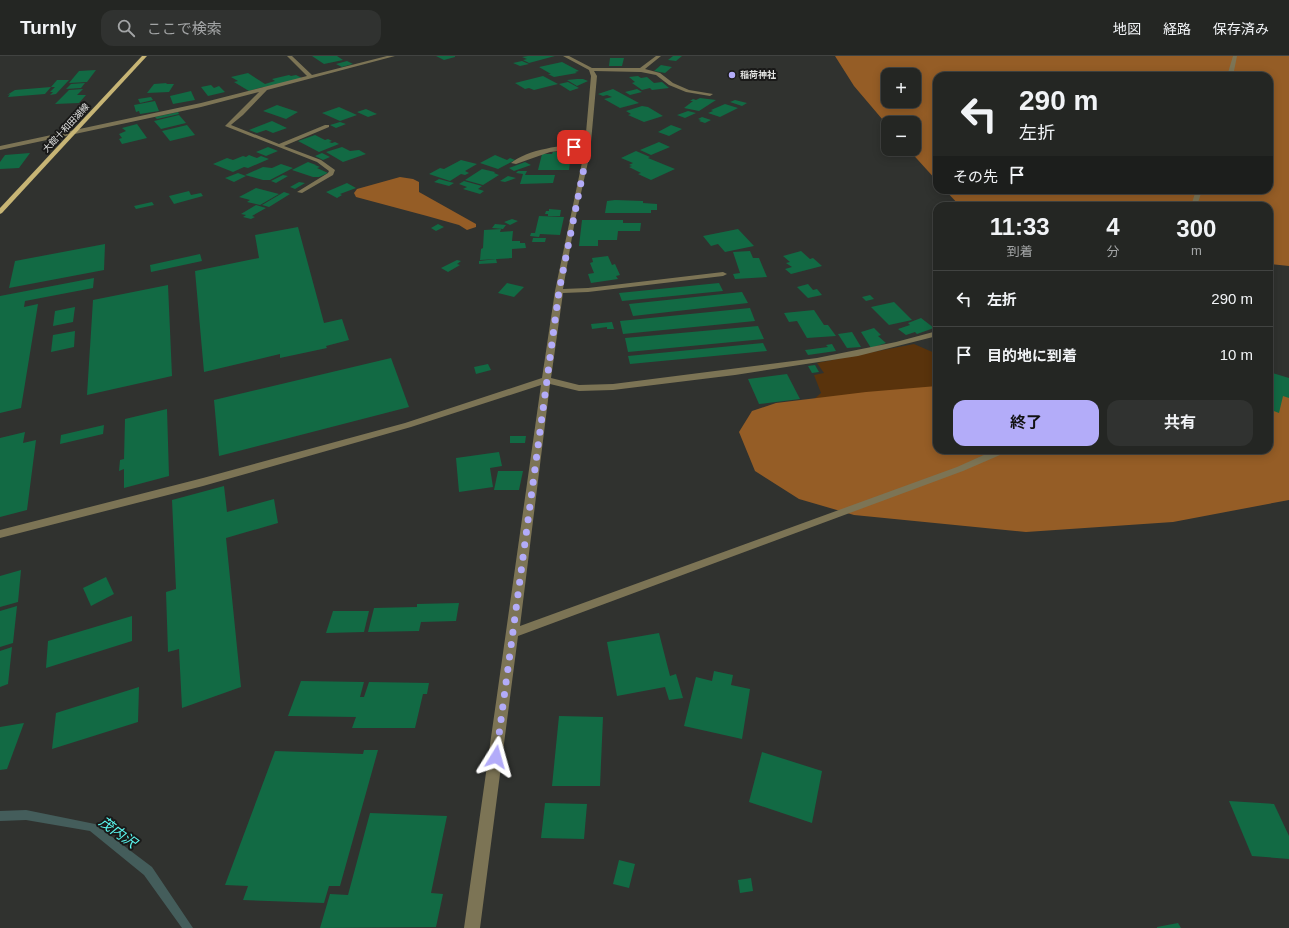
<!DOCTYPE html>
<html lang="ja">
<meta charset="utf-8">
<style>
:root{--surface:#242623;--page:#303230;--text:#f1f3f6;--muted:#a3a5a6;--line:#414341;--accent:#b3acf9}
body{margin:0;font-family:Arial,"Noto Sans JP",sans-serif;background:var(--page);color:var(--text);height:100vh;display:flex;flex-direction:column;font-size:15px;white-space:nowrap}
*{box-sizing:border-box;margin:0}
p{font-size:13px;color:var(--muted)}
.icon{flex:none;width:22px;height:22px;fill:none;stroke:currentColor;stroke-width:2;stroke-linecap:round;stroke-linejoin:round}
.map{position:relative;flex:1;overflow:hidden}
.side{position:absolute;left:933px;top:146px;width:340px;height:252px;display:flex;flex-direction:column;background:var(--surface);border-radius:12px;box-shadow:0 2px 10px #0003,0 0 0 1px var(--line)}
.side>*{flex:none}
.banner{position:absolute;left:933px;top:16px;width:340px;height:122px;border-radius:12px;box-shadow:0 2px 10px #0003,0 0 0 1px var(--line);background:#242623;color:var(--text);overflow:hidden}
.tools{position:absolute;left:881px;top:12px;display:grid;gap:8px}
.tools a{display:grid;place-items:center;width:40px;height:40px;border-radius:8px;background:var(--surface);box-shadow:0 2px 10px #0003,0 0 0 1px var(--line);font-size:20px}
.pin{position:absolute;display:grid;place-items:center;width:34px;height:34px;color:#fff;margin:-17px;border-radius:8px;box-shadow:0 2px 6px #0006}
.me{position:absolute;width:44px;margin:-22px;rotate:8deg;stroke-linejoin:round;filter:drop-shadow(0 0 3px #0008)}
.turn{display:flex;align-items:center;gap:14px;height:84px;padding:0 20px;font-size:18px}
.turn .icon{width:52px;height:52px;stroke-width:2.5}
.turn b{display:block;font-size:28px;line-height:34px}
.then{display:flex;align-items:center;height:38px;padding:0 20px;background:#0003;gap:8px;font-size:15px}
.eta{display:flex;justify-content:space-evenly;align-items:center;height:68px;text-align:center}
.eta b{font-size:24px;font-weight:700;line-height:28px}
.action{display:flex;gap:8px;margin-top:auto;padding:8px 20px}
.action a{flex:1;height:46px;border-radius:12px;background:var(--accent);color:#111;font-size:16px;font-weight:700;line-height:46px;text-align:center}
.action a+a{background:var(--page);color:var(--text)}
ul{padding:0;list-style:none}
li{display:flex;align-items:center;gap:12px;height:56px;padding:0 20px;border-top:1px solid var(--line)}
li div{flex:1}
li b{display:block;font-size:15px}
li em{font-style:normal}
header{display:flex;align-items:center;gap:24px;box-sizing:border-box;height:56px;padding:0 20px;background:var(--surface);border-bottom:1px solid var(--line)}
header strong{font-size:19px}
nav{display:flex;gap:22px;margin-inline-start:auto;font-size:14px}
.search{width:280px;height:36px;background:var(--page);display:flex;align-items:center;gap:10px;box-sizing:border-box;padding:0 14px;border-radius:12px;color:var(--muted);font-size:15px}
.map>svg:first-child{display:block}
.green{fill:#59330c}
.forest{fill:#955d26;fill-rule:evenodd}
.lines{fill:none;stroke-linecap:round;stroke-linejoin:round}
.stream{fill:#445d5b;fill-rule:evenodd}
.building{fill:#126a44}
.minor{fill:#7c7455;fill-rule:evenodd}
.major{fill:#c7b575;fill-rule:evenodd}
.route{stroke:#b3acf9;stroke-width:7;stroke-dasharray:0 12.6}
.poi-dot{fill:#b3acf9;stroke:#191918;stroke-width:1.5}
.labels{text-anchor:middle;stroke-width:4;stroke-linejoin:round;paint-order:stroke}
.far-poi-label{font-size:9px;font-weight:bold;fill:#e2e3e1;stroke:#191918;text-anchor:start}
.far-street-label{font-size:9px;fill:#e2e3e1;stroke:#191918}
.near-water-label{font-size:14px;font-style:italic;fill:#5bf8f1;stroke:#191918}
</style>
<header>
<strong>Turnly</strong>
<div class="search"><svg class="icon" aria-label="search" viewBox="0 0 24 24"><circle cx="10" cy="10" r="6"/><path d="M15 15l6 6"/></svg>ここで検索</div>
<nav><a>地図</a><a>経路</a><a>保存済み</a></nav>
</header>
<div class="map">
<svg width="1289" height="872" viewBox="0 0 1289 872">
<rect width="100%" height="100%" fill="#30322f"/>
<polygon class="green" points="914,288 937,298 937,340 803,353 821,337 814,319 824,317 817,307"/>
<g class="forest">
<path d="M 835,0 L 1289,0 L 1289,210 L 1269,208 L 1269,150 L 960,150 L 945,134 L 1269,134 L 1269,20 L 937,20 L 937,125 L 908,93 L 914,93 L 914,67 L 888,67 L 888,70 L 854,30 ZM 888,19 L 914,19 L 914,45 L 888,45 Z"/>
<polygon points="400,121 413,123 419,126 419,136 476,168 476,171 467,174 459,169 427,160 356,141 354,137 357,133"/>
<polygon points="937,330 937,394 1269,394 1269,336 1289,337 1289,444 1173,466 1026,476 854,459 799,443 755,415 739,376 752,355 776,347 866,336"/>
</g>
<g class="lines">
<polygon class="stream" points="26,754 95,768 152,811 193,872 182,872 144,819 90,775 26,764 0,765 0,755"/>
</g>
<g class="building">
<polygon points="312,0 337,0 343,4 324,8"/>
<polygon points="436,0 455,0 455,1 444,4"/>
<polygon points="528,0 555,0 529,7 523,4 527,3 522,1"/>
<polygon points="673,0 682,0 676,5 668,4"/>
<polygon points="610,2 624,2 622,10 609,10"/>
<polygon points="347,5 353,8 342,11 336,8"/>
<polygon points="522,5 529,8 520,10 513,7"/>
<polygon points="562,6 579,15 575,16 577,17 554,21 548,18 551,18 539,11"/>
<polygon points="661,9 672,11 665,17 654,15"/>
<polygon points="96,14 87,26 69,27 79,15"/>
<polygon points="248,17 265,28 275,25 272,23 289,19 291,20 296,19 302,22 266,33 263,31 249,35 234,26 238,25 231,21"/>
<polygon points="543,20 558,28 534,34 529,32 525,33 515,27"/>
<polygon points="638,20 641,22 647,21 654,27 662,26 669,32 652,34 650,32 642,34 632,27 635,26 629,21"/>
<polygon points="577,23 583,23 588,25 577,30 567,24"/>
<polygon points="57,24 69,24 56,38 50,39 53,36 50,36 55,31 51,31"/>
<polygon points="568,26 579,32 570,35 559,28"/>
<polygon points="85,27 81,32 66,33 71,28"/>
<polygon points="167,27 166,28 174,28 169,36 147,37 154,28"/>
<polygon points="211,29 214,32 219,30 225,36 208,40 201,31"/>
<polygon points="51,31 45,38 8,41 10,38 7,39 15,34"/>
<polygon points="83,33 77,39 86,39 79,47 55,48 69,34"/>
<polygon points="613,33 639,47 620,52 604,43 612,41 607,39 603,40 598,38"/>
<polygon points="637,33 642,36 630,39 625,36"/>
<polygon points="191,35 195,44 173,48 170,40"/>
<polygon points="151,41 153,44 140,47 138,43"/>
<polygon points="700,42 716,44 699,55 684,52 693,45 690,45 693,43 696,44"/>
<polygon points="735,44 747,47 742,50 730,46"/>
<polygon points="155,45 159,55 140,58 139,55 136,56 134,49"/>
<polygon points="725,48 738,52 720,61 708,57 713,55 711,54"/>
<polygon points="277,49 298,56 286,63 263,55"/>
<polygon points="642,50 648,51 663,60 644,66 628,59 631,58 626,55"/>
<polygon points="339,51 357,59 340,65 322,57"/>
<polygon points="366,53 377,58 368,61 357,56"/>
<polygon points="688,55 696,57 685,62 677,59"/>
<polygon points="178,56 179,58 157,63 155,61"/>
<polygon points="179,59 186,67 161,73 154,65"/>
<polygon points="702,61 711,64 705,67 699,65 701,64 698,63"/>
<polygon points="272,65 287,72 273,77 266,74 257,77 249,74"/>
<polygon points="340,66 346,68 336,72 330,69"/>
<polygon points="137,68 147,82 122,88 119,83 122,82 119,78 126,75 122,72"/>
<polygon points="187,69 195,79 170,85 162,75"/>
<polygon points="671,69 682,73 669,80 658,76"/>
<polygon points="315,79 325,84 328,83 332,85 329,86 332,87 335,86 339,88 319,96 298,85"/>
<polygon points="659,86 670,91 651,99 640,94"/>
<polygon points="268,91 278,95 266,100 256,96"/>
<polygon points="342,91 350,95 359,94 366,98 343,106 326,96"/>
<polygon points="636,95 650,101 648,102 675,113 651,124 638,118 641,117 629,111 632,110 629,109 633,107 621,102"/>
<polygon points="553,96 570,96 569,100 564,100 564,103 567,103 567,106 570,106 569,114 538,114 542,98 552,98"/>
<polygon points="30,97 19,112 0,113 0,106 5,99"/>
<polygon points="322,97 330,101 323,104 315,100"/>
<polygon points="249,99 257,102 261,100 269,103 248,112 244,111 233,116 213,108 227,102 233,104 243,100 246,101"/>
<polygon points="495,99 507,104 510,102 515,104 498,113 480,107"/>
<polygon points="461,104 477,108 465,115 469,117 465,119 461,118 450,125 429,118 440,112 444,113"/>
<polygon points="308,106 316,109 315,109 320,111 317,112 328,117 319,121 313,121 292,114"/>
<polygon points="525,106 531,109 514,115 509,112"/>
<polygon points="281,108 293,112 270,124 263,124 245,119 263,111 272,112"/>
<polygon points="482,113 495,116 494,117 499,119 483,129 465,124"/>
<polygon points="518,115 527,115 525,119 555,119 553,127 520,128 523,118 516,117"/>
<polygon points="238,117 246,120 234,126 225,122"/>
<polygon points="283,119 288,120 276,127 271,125"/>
<polygon points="508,120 516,122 505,126 500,125"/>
<polygon points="439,123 454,127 449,130 434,126"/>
<polygon points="464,125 482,130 478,133 484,135 480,138 463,133 467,131 459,128"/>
<polygon points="299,126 305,127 295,133 290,131"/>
<polygon points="347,127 356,132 340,138 342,139 337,142 326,136"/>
<polygon points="256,132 279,138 260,149 247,146 250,144 239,141"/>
<polygon points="189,135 191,139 201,137 203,140 174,148 169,140"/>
<polygon points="284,136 290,138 269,151 262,149"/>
<polygon points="615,144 643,145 643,147 657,148 657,154 651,154 651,157 605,157 607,145"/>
<polygon points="152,146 154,149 136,153 134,150"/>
<polygon points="256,149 266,152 252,160 255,161 251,163 243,161 246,159 241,158"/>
<polygon points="549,153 561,154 560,160 548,160 548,158 545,158 546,155 549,155"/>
<polygon points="539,160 564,161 560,179 540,178 539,181 530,180 531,177 535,177"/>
<polygon points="512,163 518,165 510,169 504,166"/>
<polygon points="582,164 623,164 623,167 641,167 640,175 618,175 617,184 598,184 598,190 579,190"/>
<polygon points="438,168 444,171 436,175 431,172"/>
<polygon points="495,168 506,169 503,173 492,172"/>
<polygon points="298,171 324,267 342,263 349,284 326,290 327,292 280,302 280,298 204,316 195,215 259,202 255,179"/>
<polygon points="501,173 500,176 513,175 512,185 520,185 520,187 525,187 526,192 512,193 512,202 480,204 481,193 483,192 484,174"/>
<polygon points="738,173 754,190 725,196 718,188 711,190 703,180"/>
<polygon points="533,182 546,182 545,186 532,186"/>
<polygon points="105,188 104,214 9,232 15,205"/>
<polygon points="750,195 753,202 759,202 767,221 735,223 733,218 740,217 733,196"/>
<polygon points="801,195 810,203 813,202 822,210 791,218 785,213 792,211 786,207 790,206 783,200"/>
<polygon points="200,198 202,205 151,216 150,209"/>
<polygon points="608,200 612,209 615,208 620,219 616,220 618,223 591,227 588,218 594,217 590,207 593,206 592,202"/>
<polygon points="496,203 497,207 479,208 479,205"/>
<polygon points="457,204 461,205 457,208 460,209 448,216 441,212"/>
<polygon points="94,222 93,232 25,245 24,251 38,248 21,352 0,357 0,240"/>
<polygon points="507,227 524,231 514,241 498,237"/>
<polygon points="719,227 723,235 622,245 619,237"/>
<polygon points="808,228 813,234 817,233 822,239 808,242 797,231"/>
<polygon points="168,229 172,320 87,339 93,244"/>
<polygon points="742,236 748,247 633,260 629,248"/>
<polygon points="870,239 874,243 866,245 862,241"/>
<polygon points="894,246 912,264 889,269 871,251"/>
<polygon points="75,251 73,266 53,270 55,255"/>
<polygon points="750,252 755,265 623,278 620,265"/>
<polygon points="814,254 824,269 828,269 836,280 807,282 797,265 789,266 784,257"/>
<polygon points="921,262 934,272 917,278 915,276 906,279 898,273 910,269 908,267"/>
<polygon points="612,266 614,273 607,273 607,271 592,273 591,268"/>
<polygon points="758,270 764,283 628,296 625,282"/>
<polygon points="874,272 881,279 878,280 886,287 871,292 861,276"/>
<polygon points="75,275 74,291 51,296 53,279"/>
<polygon points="852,276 861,291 847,292 838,278"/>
<polygon points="763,287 767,295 630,308 628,300"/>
<polygon points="832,288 836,295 808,299 805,294 828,291 826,289"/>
<polygon points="391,302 409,351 219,400 214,344"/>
<polygon points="488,308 491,314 476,318 474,311"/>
<polygon points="815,309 819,316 812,317 808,310"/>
<polygon points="1269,316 1289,322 1289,342 1283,340 1279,357 1269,353"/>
<polygon points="787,318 800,343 759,348 748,323"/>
<polygon points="167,353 169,420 124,432 124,413 119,415 120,404 124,403 125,363"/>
<polygon points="104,369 103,378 60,388 61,379"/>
<polygon points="25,376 23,387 36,384 27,454 0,461 0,382"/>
<polygon points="510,380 526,380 525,387 510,387"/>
<polygon points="499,396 502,410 490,412 493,431 459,436 456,402"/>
<polygon points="498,415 523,415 519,434 494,434"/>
<polygon points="224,430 227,456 274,443 278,467 226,482 241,631 182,652 179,593 168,596 166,536 176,533 172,444"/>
<polygon points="21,514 18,546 0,551 0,520"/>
<polygon points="106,521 114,538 91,550 83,532"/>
<polygon points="459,547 456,565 421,566 419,575 368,576 374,552 417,551 417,548"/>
<polygon points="17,550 13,587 0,591 0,555"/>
<polygon points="333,555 369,555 364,576 326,577"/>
<polygon points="132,560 132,585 46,612 48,585"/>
<polygon points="659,577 670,620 676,618 683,642 669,644 665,631 617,640 607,586"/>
<polygon points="12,591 8,628 0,631 0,595"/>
<polygon points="714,615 733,619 731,629 750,633 742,683 684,670 696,621 712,625"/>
<polygon points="301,625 364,626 360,641 364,641 369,626 429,627 427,638 423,638 415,672 352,672 356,661 288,660"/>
<polygon points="139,631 138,666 52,693 56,657"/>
<polygon points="559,660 603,661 600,730 552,730"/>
<polygon points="24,667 7,713 0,714 0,671"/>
<polygon points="364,694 378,694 340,830 329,830 324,847 243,844 248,830 225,829 275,695 363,698"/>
<polygon points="762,696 822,715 812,767 749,746"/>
<polygon points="1229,745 1274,748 1289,780 1289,803 1252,800"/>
<polygon points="545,747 587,748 584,783 541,782"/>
<polygon points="370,757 447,760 431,837 443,838 436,871 320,872 330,838 348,839"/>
<polygon points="619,804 635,808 629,832 613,828"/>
<polygon points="751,822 753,835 740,837 738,824"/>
<polygon points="1178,867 1181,872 1157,872 1157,871"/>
</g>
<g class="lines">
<g class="minor">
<polygon points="287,0 292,0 312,19 387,0 395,0 267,34 243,59 232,68 231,69 279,88 325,69 329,69 329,71 284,90 321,104 335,114 333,119 302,137 297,136 328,117 329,115 317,106 225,70 259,36 201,51 0,94 0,90 201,47 307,20"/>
<path d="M 563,0 L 569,0 L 592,12 L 640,12 L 656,0 L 661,0 L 645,13 L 660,17 L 673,27 L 689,34 L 713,38 L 710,40 L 686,36 L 669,29 L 656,19 L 641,16 L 594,15 L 597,20 L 590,97 L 575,164 L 563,233 L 588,232 L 723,216 L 727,218 L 723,220 L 588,236 L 563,237 L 551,322 L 579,329 L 613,328 L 817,302 L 896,286 L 937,275 L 937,280 L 858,300 L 735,319 L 613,334 L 579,335 L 550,328 L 520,570 L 957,411 L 995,394 L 1009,394 L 1007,396 L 963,415 L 518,580 L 480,872 L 464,872 L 541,329 L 411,371 L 203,430 L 0,482 L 0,474 L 203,422 L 405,367 L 542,322 L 555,235 L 585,92 L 550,96 L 516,108 L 511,107 C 528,93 563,89 585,88 L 591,20 L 589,14 Z"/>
<polygon points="1233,0 1237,0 1233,20 1227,20"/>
<polygon points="1196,134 1202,134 1197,150 1191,150"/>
</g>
<polygon class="major" points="142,0 147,0 2,157 0,158 0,152"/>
</g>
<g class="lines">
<polyline class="route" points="496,701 559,235 587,97 587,90 574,91"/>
</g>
<circle class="poi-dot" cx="732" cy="19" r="4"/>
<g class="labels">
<g class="far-poi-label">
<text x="740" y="22">稲荷神社</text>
</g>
<g class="far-street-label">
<text transform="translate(66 72) rotate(-47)" y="3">大館十和田湖線</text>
</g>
<g class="near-water-label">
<text transform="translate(118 776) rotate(36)" y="5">茂内沢</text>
</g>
</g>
</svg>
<div class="tools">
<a>+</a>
<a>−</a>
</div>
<div class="pin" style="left:574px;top:91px;background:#d93025"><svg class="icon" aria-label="arrive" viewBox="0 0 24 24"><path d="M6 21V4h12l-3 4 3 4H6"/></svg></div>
<svg class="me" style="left:496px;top:701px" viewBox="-20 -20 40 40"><path d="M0-17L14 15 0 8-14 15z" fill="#b3acf9" stroke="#fff" stroke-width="4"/></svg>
<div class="banner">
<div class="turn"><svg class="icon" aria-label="left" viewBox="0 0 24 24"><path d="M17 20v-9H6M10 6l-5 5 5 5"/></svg><div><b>290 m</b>左折</div></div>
<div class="then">その先<svg class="icon" aria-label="arrive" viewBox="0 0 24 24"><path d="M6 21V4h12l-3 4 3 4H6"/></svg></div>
</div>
<section class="side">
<div class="eta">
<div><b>11:33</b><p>到着</p></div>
<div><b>4</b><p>分</p></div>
<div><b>300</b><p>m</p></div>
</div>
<ul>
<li><svg class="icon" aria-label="left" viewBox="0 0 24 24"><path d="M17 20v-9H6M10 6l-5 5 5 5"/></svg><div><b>左折</b></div><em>290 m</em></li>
<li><svg class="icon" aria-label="arrive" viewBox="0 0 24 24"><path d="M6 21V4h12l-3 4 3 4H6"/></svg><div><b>目的地に到着</b></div><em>10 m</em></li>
</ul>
<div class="action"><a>終了</a><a>共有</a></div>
</section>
</div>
